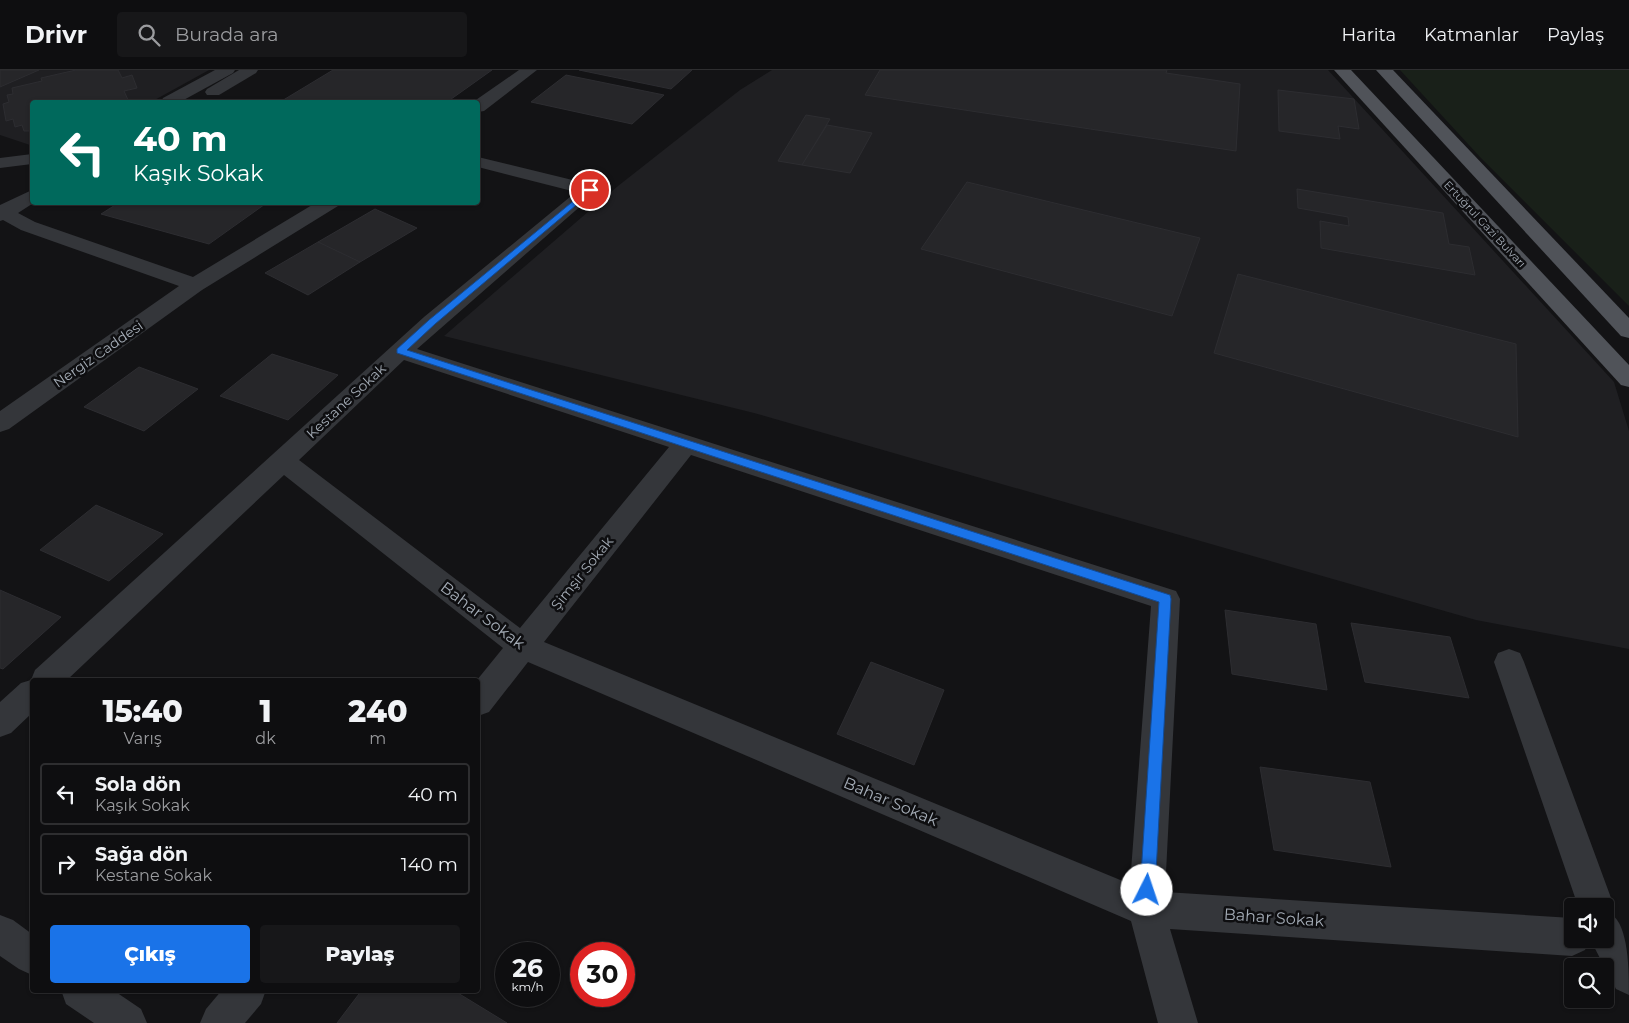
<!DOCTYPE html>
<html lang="tr">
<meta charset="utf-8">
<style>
:root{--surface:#0e0e10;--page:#171719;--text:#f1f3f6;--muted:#9b9c9f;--line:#2e2e30;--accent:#1a73e8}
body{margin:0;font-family:Montserrat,sans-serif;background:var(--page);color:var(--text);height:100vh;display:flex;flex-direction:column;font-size:19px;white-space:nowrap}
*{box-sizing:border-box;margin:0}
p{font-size:16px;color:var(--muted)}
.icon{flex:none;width:28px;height:28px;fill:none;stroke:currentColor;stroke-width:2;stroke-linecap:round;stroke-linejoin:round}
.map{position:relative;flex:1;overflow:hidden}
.drawer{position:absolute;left:30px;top:608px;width:450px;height:315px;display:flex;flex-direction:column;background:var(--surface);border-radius:5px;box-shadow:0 1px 4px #0004,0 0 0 1px var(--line)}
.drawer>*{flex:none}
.guide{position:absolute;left:30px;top:30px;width:450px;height:105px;border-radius:5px;box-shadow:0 1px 4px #0004,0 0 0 1px var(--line);background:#00695c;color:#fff;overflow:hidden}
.buttons{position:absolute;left:1564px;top:828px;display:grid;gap:10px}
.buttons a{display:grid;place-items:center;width:50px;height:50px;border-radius:5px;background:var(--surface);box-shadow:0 1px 4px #0004,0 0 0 1px var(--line);font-size:25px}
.speed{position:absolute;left:495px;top:872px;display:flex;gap:10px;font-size:25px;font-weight:700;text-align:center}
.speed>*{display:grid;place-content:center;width:65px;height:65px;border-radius:50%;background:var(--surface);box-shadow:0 1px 4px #0004,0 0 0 1px var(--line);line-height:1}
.speed small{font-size:12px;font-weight:400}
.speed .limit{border:8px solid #d22;background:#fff;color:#111}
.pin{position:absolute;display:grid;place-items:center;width:42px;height:42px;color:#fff;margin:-21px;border:2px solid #fff;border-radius:50%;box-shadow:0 1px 5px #0007}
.me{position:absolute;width:55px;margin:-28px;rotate:4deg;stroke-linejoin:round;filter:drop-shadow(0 0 4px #0008)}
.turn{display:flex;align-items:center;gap:18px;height:105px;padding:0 20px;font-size:22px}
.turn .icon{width:65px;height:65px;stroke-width:2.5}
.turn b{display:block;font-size:35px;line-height:42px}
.eta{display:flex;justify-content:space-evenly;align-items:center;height:85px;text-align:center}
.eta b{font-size:30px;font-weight:800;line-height:35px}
.cta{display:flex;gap:10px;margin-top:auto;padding:10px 20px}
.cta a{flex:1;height:58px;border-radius:5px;background:var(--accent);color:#fff;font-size:20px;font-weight:800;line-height:58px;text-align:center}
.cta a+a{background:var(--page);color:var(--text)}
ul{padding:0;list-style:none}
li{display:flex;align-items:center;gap:15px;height:62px;margin:0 10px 8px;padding:0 10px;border:2px solid var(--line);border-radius:5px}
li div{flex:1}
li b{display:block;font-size:19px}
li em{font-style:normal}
header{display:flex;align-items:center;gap:30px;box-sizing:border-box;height:70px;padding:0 25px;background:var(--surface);border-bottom:1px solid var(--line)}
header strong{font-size:24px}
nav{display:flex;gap:28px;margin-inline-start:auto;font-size:18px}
.search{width:350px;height:45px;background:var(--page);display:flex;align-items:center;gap:12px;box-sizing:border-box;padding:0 18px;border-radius:5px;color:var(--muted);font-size:19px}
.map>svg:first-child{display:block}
.built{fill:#1f1f22}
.green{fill:#192019}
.building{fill:#262629;stroke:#2d2d31}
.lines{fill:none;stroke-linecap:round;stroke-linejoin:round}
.minor{fill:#34363a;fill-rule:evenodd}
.major{fill:#505359;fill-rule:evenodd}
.route{fill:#1a73e8;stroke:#114b97}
.labels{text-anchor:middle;stroke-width:5;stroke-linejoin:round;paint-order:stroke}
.far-street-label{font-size:11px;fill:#a4acb6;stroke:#0e0e10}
.street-label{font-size:14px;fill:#a4acb6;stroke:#0e0e10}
.near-street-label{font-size:16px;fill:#a4acb6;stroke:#0e0e10}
</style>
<header>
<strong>Drivr</strong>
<div class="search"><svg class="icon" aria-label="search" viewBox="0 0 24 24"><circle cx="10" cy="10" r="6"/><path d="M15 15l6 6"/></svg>Burada ara</div>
<nav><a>Harita</a><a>Katmanlar</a><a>Paylaş</a></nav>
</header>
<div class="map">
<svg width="1629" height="953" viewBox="0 0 1629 953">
<rect width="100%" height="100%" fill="#131315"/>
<g class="built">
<polygon points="0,0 209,0 151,32 32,32 32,75 30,75 0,65"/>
<polygon points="772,0 1328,0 1614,312 1629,361 1629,579 1476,550 754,343 444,266 618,116 740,20"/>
</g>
<polygon class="green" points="1400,0 1629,0 1629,236 1480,87"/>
<g class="building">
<polygon points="0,0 39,0 0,17"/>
<polygon points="76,0 118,0 122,8 132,5 137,18 124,21 129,32 32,32 32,61 24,61 22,55 15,57 13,49 6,51 3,34 9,32 7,25 13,24 12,18 42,11 41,8"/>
<polygon points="333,0 492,0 447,32 280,32"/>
<polygon points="579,0 692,0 671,19"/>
<polygon points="880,0 1167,0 1166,3 1240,14 1236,81 865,25"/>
<polygon points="566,5 664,25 632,54 531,32"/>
<polygon points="1278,20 1354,29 1359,59 1338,56 1340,69 1279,61"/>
<polygon points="806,45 830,49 802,95 778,91"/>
<polygon points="827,55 872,63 850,103 802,95"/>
<polygon points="967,112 1200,168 1172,246 921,179"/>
<polygon points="1297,119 1443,143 1449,174 1469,177 1475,205 1321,178 1320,151 1349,156 1348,147 1298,138"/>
<polygon points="120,132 268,132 209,174 101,144"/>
<polygon points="375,139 417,158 360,192 318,172"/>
<polygon points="318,172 360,192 308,225 265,203"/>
<polygon points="1238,204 1516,274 1518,367 1214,283"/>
<polygon points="272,284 338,305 288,350 220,326"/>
<polygon points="139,297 198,319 144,361 84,337"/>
<polygon points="96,435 163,464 109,511 40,480"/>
<polygon points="0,520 61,547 3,599 0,598"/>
<polygon points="1225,540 1316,554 1327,620 1232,604"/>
<polygon points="1351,553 1450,567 1469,628 1365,612"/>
<polygon points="871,592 944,620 914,695 837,664"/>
<polygon points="1260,697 1370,712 1391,797 1274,780"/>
<polygon points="362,920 453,920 507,953 337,953"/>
</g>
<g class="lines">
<g class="minor">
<polygon points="215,0 235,0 233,3 180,32 161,32 163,28"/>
<polygon points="239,0 258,0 256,3 219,25 207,25 205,22 207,19"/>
<polygon points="519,0 537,0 484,41 478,42 478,32 473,32"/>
<polygon points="32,84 32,94 0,98 0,88"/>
<path d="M 478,87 L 597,116 L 599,120 L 417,279 L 1176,521 L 1180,529 L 1165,822 L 1572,848 L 1572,869 L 1590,869 L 1585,880 L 1572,886 L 1170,859 L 1198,953 L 1158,953 L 1131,851 L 528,592 L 489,642 L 478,646 L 477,610 L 503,578 L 284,405 L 67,610 L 32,610 L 32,643 L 11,663 L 0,667 L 0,632 L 21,613 L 31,610 L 35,600 L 424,247 L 576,122 L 478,97 ZM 404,290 L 669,377 L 520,558 L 299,390 ZM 691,385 L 1151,536 L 1130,814 L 544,572 Z"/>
<polygon points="32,120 32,132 35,132 18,143 35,152 193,207 317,132 340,132 338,136 202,220 9,359 0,362 0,341 179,216 21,160 3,150 0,151 0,135"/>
<path d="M 1509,579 L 1520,583 L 1524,592 L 1614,836 L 1611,844 C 1629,855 1629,902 1629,925 L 1616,919 L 1590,869 L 1605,869 L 1605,836 L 1578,836 L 1494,592 L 1498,583 Z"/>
<polygon points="0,845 13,850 32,864 32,905 19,899 0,886"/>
<polygon points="61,920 113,920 141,939 147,953 94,953 66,934"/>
<polygon points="222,920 266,920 261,934 245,953 200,953 206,939"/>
</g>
<g class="major">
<polygon points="1334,0 1351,0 1629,295 1629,317 1621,315"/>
<polygon points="1376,0 1393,0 1629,248 1629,268 1621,266"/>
</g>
</g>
<polygon class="route" points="588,119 594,120 435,254 407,280 1170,525 1171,529 1155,820 1153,825 1147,827 1142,825 1140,820 1159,532 397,283 397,279 429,250"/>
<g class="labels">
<g class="far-street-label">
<text transform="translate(1485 154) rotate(47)" y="4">Ertuğrul Gazi Bulvarı</text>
</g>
<g class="street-label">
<text transform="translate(98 284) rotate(-35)" y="5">Nergiz Caddesi</text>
<text transform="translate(346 331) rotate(-43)" y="5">Kestane Sokak</text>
<text transform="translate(582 503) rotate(-51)" y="5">Şimşir Sokak</text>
</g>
<g class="near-street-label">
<text transform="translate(483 545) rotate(37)" y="6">Bahar Sokak</text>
<text transform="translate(891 731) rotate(23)" y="6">Bahar Sokak</text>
<text transform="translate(1274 847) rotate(4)" y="6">Bahar Sokak</text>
</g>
</g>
</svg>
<div class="buttons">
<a><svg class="icon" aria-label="sound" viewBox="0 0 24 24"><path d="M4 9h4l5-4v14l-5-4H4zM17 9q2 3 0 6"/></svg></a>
<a><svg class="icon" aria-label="search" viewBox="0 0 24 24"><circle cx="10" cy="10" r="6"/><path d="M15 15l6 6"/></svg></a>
</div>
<div class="speed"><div>26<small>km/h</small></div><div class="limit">30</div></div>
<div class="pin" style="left:590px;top:120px;background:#d93025"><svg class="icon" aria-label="arrive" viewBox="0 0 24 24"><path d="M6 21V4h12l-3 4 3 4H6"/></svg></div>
<svg class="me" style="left:1147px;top:820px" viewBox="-20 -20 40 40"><circle r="19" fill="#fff"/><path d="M0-13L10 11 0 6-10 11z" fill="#1a73e8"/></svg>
<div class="guide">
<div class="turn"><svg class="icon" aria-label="left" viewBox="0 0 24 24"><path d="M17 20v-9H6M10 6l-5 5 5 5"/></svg><div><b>40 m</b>Kaşık Sokak</div></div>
</div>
<section class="drawer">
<div class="eta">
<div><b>15:40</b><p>Varış</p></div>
<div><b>1</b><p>dk</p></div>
<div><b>240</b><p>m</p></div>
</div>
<ul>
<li><svg class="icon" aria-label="left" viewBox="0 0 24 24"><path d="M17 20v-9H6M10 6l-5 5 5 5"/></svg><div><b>Sola dön</b><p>Kaşık Sokak</p></div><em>40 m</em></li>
<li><svg class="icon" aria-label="right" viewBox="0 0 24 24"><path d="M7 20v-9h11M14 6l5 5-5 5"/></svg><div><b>Sağa dön</b><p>Kestane Sokak</p></div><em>140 m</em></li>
</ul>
<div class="cta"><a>Çıkış</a><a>Paylaş</a></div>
</section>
</div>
